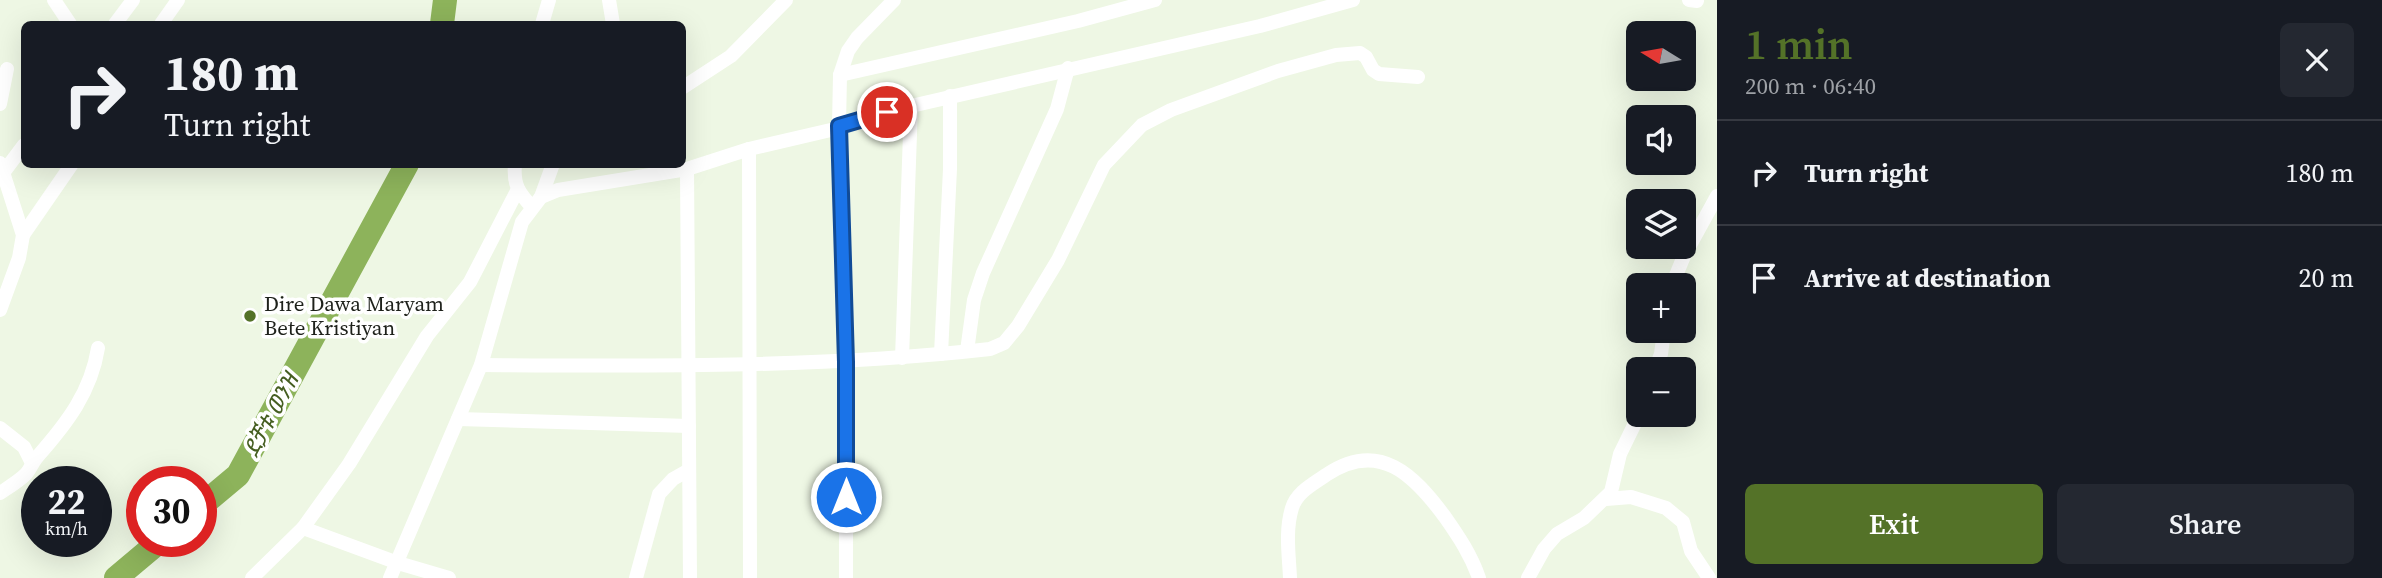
<!DOCTYPE html>
<meta charset="utf-8">
<style>
:root{--surface:#171b24;--page:#242831;--text:#f1f3f6;--muted:#9ea1a6;--line:#363941;--accent:#547228}
body{margin:0;font-family:"Source Serif 4","Noto Sans Ethiopic",serif;background:var(--page);color:var(--text);height:100vh;display:flex;flex-direction:column;font-size:26px;white-space:nowrap}
*{box-sizing:border-box;margin:0}
p{font-size:23px;color:var(--muted)}
.icon{flex:none;width:38px;height:38px;fill:none;stroke:currentColor;stroke-width:2;stroke-linecap:round;stroke-linejoin:round}
.map{position:relative;flex:1;overflow:hidden}
.side{display:flex;flex-direction:column;background:var(--surface);width:665px}
.side>*{flex:none}
.top-card{position:absolute;left:21px;top:21px;width:665px;height:147px;border-radius:10px;box-shadow:0 7px 28px #0002;background:#171b24;color:var(--text);overflow:hidden}
.needle{width:46px;rotate:281deg}
.tools{position:absolute;left:1626px;top:21px;display:grid;gap:14px}
.tools a{display:grid;place-items:center;width:70px;height:70px;border-radius:10px;background:var(--surface);box-shadow:0 7px 28px #0002;font-size:35px}
.speed{position:absolute;left:21px;top:466px;display:flex;gap:14px;font-size:35px;font-weight:700;text-align:center}
.speed>*{display:grid;place-content:center;width:91px;height:91px;border-radius:50%;background:var(--surface);box-shadow:0 7px 28px #0002;line-height:1}
.speed small{font-size:18px;font-weight:400}
.speed .limit{border:10px solid #d22;background:#fff;color:#111}
.pin{position:absolute;display:grid;place-items:center;width:60px;height:60px;color:#fff;margin:-30px;border:4px solid #fff;border-radius:50%;box-shadow:0 2px 7px #0007}
.me{position:absolute;width:77px;margin:-38px;rotate:0deg;stroke-linejoin:round;filter:drop-shadow(0 0 5px #0008)}
.turn{display:flex;align-items:center;gap:24px;height:147px;padding:0 28px;font-size:32px}
.turn .icon{width:91px;height:91px;stroke-width:2.5}
.turn b{display:block;font-size:49px;line-height:60px}
.round{display:grid;place-items:center;flex:none;width:74px;height:74px;border-radius:10px;background:var(--page)}
.overview{display:flex;align-items:center;justify-content:space-between;height:119px;padding:0 28px}
h1{font-size:42px;font-weight:600;line-height:52px;color:var(--accent)}
.action{display:flex;gap:14px;margin-top:auto;padding:14px 28px}
.action a{flex:1;height:80px;border-radius:10px;background:var(--accent);color:#fff;font-size:28px;font-weight:600;line-height:80px;text-align:center}
.action a+a{background:var(--page);color:var(--text)}
ul{padding:0;list-style:none}
li{display:flex;align-items:center;gap:21px;height:105px;padding:0 28px;border-top:2px solid var(--line)}
li div{flex:1}
li b{display:block;font-size:26px}
li em{font-style:normal}
main{display:flex;flex:1;min-height:0}
.map>svg:first-child{display:block}
.lines{fill:none;stroke-linecap:round;stroke-linejoin:round}
.river{stroke:#8db35b;stroke-width:24}
.street{stroke:#fff;stroke-width:14}
.route-casing{stroke:#114b97;stroke-width:18}
.route{stroke:#1a73e8;stroke-width:12}
.poi-dot{fill:#547228;stroke:#fff;stroke-width:2.5}
.labels{text-anchor:middle;stroke-width:7;stroke-linejoin:round;paint-order:stroke}
.poi-label{font-size:21px;fill:#1e211b;stroke:#fff;text-anchor:start}
.water-label{font-size:23px;font-style:italic;fill:#455e21;stroke:#fff}
</style>
<main>
<div class="map">
<svg width="1717" height="578" viewBox="0 0 1717 578">
<rect width="100%" height="100%" fill="#eef7e4"/>
<g class="lines">
<g class="river">
<polyline points="442,24 445,0"/>
<polyline points="201,506 238,475 407,164"/>
<polyline points="116,578 160,541"/>
</g>
<g class="street">
<polyline points="54,0 70,24"/>
<polyline points="609,0 613,24"/>
<polyline points="1689,0 1697,1"/>
<polyline points="115,24 133,0"/>
<polyline points="161,24 178,0"/>
<polyline points="542,24 549,0"/>
<polyline points="840,75 1078,21 1155,0"/>
<polyline points="682,88 731,56 786,0"/>
<polyline points="0,104 7,69"/>
<polyline points="749,149 750,578"/>
<polyline points="0,163 23,235 19,258 0,310"/>
<path d="M 515,164 C 513,185 519,193 532,207"/>
<polyline points="687,169 690,578"/>
<polyline points="3,173 24,145"/>
<polyline points="541,197 553,164"/>
<polyline points="23,235 72,164"/>
<polyline points="1672,285 1684,256 1717,196"/>
<polyline points="967,351 974,300 983,273 1057,109 1068,68"/>
<polyline points="941,354 950,169 950,96"/>
<polyline points="902,358 911,106"/>
<path d="M 481,365 C 651,366 821,368 990,349 L 1004,343 L 1018,326 L 1058,260 L 1104,165 L 1142,125 L 1171,110 L 1278,71 L 1336,55 L 1360,53 L 1366,57 L 1373,70 L 1379,74 L 1418,77"/>
<polyline points="1655,369 1661,354 1664,331"/>
<polyline points="458,419 689,426"/>
<polyline points="0,428 24,447 32,463"/>
<path d="M 0,493 C 9,487 19,481 26,474 C 31,468 33,461 38,456 C 67,423 91,392 98,348"/>
<polyline points="1606,499 1631,497 1666,508 1683,522 1691,551 1709,578"/>
<polyline points="303,528 398,563 449,578"/>
<polyline points="252,578 303,528 349,464 427,336 470,282 517,191"/>
<polyline points="390,578 481,365 522,222 541,197 558,190 687,169 749,149 835,129 839,126 911,106 1260,26 1353,0"/>
<polyline points="636,578 659,494 673,479 689,470"/>
<polyline points="846,578 846,362 839,126 840,75 848,51 857,38 894,0"/>
<path d="M 1290,578 C 1289,555 1285,531 1292,508 C 1297,492 1312,485 1326,475 C 1379,439 1414,475 1445,517 C 1459,537 1471,555 1479,578"/>
<polyline points="1528,578 1544,549 1557,534 1584,518 1611,492 1620,454 1639,415"/>
</g>
</g>
<g class="lines">
<defs>
<polyline id="route" points="846,497 846,362 839,126 887,112"/>
</defs>
<use href="#route" class="route-casing"/>
<use href="#route" class="route"/>
</g>
<circle class="poi-dot" cx="250" cy="316" r="7"/>
<g class="labels">
<g class="poi-label">
<text x="264" y="311">Dire Dawa Maryam<tspan x="264" dy="24">Bete Kristiyan</tspan></text>
</g>
<g class="water-label">
<text transform="translate(271 415) rotate(-62)" y="8">ደቻቱ ወንዝ</text>
</g>
</g>
</svg>
<div class="tools">
<a><svg class="needle" viewBox="-14 -14 28 28"><path d="M0-13l5 13h-10z" fill="#e53935"/><path d="M0 13l5-13h-10z" fill="#9ea1a6"/></svg></a>
<a><svg class="icon" aria-label="sound" viewBox="0 0 24 24"><path d="M4 9h4l5-4v14l-5-4H4zM17 9q2 3 0 6"/></svg></a>
<a><svg class="icon" aria-label="layers" viewBox="0 0 24 24"><path d="M12 4l9 5-9 5-9-5zM3 14l9 5 9-5"/></svg></a>
<a>+</a>
<a>−</a>
</div>
<div class="speed"><div>22<small>km/h</small></div><div class="limit">30</div></div>
<div class="pin" style="left:887px;top:112px;background:#d93025"><svg class="icon" aria-label="arrive" viewBox="0 0 24 24"><path d="M6 21V4h12l-3 4 3 4H6"/></svg></div>
<svg class="me" style="left:846px;top:497px" viewBox="-20 -20 40 40"><circle r="17" fill="#1a73e8" stroke="#fff" stroke-width="3"/><path d="M0-11L8 9 0 5-8 9z" fill="#fff"/></svg>
<div class="top-card">
<div class="turn"><svg class="icon" aria-label="right" viewBox="0 0 24 24"><path d="M7 20v-9h11M14 6l5 5-5 5"/></svg><div><b>180 m</b>Turn right</div></div>
</div>
</div>
<section class="side">
<div class="overview"><div><h1>1 min</h1><p>200 m · 06:40</p></div><a class="round"><svg class="icon" aria-label="close" viewBox="0 0 24 24"><path d="M6 6l12 12M18 6L6 18"/></svg></a></div>
<ul>
<li><svg class="icon" aria-label="right" viewBox="0 0 24 24"><path d="M7 20v-9h11M14 6l5 5-5 5"/></svg><div><b>Turn right</b></div><em>180 m</em></li>
<li><svg class="icon" aria-label="arrive" viewBox="0 0 24 24"><path d="M6 21V4h12l-3 4 3 4H6"/></svg><div><b>Arrive at destination</b></div><em>20 m</em></li>
</ul>
<div class="action"><a>Exit</a><a>Share</a></div>
</section>
</main>
